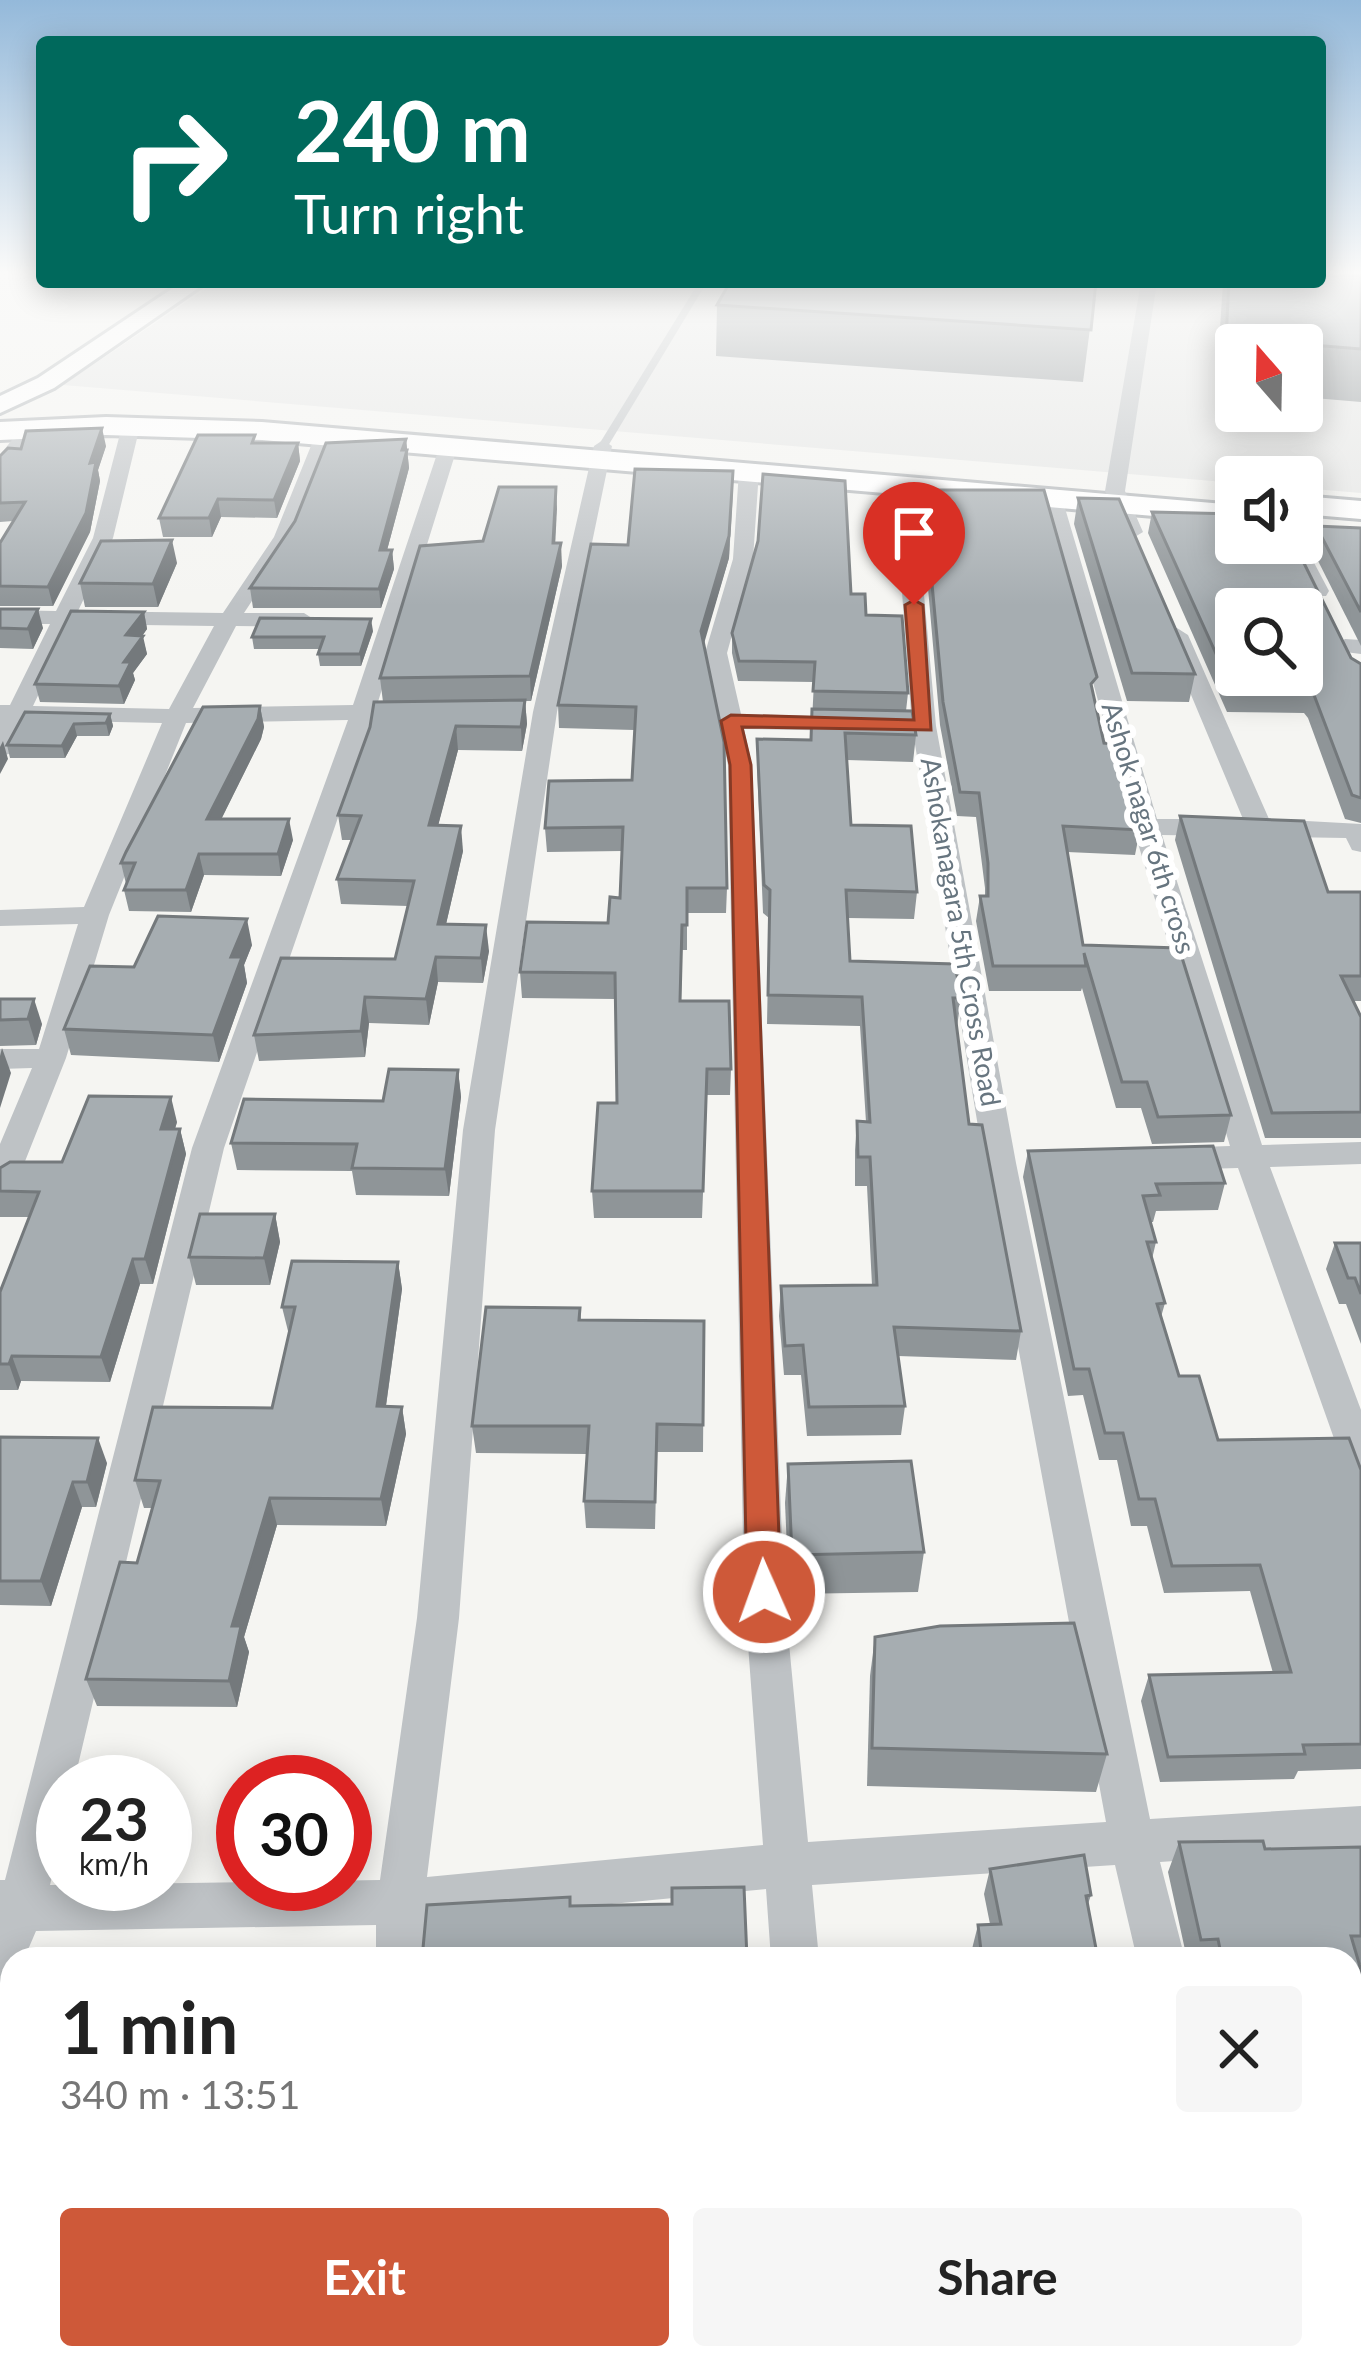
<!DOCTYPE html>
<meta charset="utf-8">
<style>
:root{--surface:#fff;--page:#f6f6f6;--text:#222;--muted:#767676;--accent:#ce5939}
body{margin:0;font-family:Lato,sans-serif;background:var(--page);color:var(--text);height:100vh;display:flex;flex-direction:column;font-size:45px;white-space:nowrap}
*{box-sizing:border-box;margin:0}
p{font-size:39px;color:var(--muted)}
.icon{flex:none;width:66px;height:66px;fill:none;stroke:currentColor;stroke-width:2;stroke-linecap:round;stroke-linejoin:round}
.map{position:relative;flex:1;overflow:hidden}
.panel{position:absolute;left:0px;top:1947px;width:1362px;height:423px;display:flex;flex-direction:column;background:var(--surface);border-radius:36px 36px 0 0;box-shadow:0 6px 30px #0003}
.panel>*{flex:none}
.guide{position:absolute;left:36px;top:36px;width:1290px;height:252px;border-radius:12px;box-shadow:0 6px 30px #0003;background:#00695c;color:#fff;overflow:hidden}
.needle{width:78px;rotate:340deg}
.controls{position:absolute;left:1215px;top:324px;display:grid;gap:24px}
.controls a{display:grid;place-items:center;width:108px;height:108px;border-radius:12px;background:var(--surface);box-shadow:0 6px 30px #0003;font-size:60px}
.speed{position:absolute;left:36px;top:1755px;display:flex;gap:24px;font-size:60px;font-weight:700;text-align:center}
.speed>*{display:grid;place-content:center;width:156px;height:156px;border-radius:50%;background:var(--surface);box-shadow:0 6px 30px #0003;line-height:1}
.speed small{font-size:30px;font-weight:400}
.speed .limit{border:18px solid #d22;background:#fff;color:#111}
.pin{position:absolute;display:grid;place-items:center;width:102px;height:102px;color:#fff;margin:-123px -51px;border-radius:50% 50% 50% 0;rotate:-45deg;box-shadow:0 0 12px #0007}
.pin .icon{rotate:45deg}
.me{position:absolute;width:132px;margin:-66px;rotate:358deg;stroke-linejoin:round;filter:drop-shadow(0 0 9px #0008)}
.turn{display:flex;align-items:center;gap:42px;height:252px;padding:0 60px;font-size:54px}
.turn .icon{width:156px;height:156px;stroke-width:2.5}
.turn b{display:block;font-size:84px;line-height:102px}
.round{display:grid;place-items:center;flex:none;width:126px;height:126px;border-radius:12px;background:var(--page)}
.headline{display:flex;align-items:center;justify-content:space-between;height:204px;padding:0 60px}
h1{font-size:72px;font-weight:700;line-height:90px}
.primary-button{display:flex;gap:24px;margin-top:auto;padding:24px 60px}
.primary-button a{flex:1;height:138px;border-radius:12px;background:var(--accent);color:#fff;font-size:48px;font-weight:700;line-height:138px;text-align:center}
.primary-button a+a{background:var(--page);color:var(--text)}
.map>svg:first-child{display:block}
.built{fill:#e5e6e5;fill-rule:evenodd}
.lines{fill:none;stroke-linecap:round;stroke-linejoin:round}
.secondary-casing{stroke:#b1b6b9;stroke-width:6}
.primary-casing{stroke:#b2b6b9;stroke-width:6}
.lane{fill:#bec2c5;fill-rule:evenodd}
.street{fill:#bec2c5;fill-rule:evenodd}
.secondary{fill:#fff;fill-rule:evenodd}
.primary{fill:#fff;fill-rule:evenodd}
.wall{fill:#8f9598}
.shaded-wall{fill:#74797c}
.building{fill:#a6adb1;stroke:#74797c;stroke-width:3;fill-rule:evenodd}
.route{fill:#ce5939;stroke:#863a25;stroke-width:3}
.labels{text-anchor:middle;stroke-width:12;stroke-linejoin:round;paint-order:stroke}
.far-street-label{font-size:27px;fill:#67757f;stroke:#fff}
</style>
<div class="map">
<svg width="1361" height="2368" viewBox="0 0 1361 2368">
<rect width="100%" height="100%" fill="#f5f5f2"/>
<path class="built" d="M 1361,275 L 1361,493 L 1302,488 L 1302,477 L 1236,477 L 1236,483 L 63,385 L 216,282 L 1320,282 ZM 1236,345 L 1302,345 L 1302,411 L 1236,411 Z"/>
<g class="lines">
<defs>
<polygon id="secondary" points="182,282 207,282 54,388 0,413 0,396 38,378"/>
<g id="primary">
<polygon points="106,417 262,422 1236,505 1236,523 262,440 106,435 0,440 0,422"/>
<polygon points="1302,496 1361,501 1361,519 1302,514"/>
</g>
</defs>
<use href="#secondary" class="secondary-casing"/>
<use href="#primary" class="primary-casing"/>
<polygon class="lane" points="699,282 707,282 608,446 600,448 598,446"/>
<g class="street">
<polygon points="1141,282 1157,282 1125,491 1143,532 1133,538 1123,532 1105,491"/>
<path d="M 131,420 L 140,426 L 113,538 L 78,611 L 223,613 L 274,537 L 315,436 L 324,430 L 333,436 L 294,537 L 244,613 L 304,613 L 315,620 L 304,627 L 236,626 L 193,708 L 353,705 L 440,445 L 449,439 L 458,445 L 377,705 L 394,712 L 372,719 L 224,1148 L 74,1782 L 63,1782 L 63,1830 L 50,1885 L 380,1880 L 417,1618 L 463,1130 L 533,712 L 594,446 L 603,440 L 612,446 L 557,712 L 495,1130 L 459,1618 L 427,1877 L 763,1845 L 744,1591 L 728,765 L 705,653 L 733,559 L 739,471 L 749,465 L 759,471 L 753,559 L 727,653 L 741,714 L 856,717 L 868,724 L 856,731 L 744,729 L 752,765 L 784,1591 L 808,1842 L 1106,1822 L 984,1163 L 912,726 L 894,485 L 904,479 L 914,485 L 936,726 L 1016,1163 L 1150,1819 L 1361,1806 L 1361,1848 L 1160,1862 L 1185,1959 L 1137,1959 L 1115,1865 L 812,1885 L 819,1959 L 771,1959 L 766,1889 L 424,1922 L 424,1959 L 376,1959 L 376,1925 L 36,1931 L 24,1959 L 12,1959 L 12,1979 L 0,1984 L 0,1880 L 5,1880 L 192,1148 L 348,720 L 186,723 L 109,915 L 66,1058 L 16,1184 L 0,1195 L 0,1144 L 32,1068 L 0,1069 L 0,1049 L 39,1049 L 78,924 L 0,926 L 0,910 L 84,907 L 162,723 L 26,720 L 9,754 L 0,756 L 0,705 L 10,705 L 50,624 L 0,624 L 0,610 L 56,611 L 93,538 L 122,426 ZM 72,624 L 214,626 L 169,709 L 33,706 Z"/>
<polygon points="23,426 39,430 0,474 0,455"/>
<polygon points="1052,492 1062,498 1157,819 1243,819 1166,635 1177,628 1188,635 1269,819 1361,824 1361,852 1352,850 1346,838 1162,835 1262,1145 1361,1142 1361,1164 1270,1167 1361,1410 1361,1476 1347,1472 1342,1461 1238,1168 1171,1170 1155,1159 1171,1148 1230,1146 1133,827 1042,498"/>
<polygon points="1302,540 1329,591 1326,596 1310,596 1284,543"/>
<polygon points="1345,639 1361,640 1361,654 1337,651 1334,646"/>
<rect x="372" y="2358" width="56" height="10"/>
<polygon points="1230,2358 1286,2358 1289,2368 1233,2368"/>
</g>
<use href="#secondary" class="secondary"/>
<use href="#primary" class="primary"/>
</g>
<g class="wall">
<polygon points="1361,275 1361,402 1302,397 1302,345 1236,345 1236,391 1216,390 1223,282 1320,282"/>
<polygon points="1096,282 1083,382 716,356 717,305"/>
<polygon points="406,439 409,468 387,550 392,550 394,569 381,608 253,608 250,588"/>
<polygon points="257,443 298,443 300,461 277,518 221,517 212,537 163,537 159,518"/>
<polygon points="106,446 98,470 100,481 90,532 53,606 0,606 0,543 13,521 0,522 0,456"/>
<polygon points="556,487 555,543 562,566 531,701 525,701 527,724 522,751 458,750 438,825 463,851 446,924 489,951 483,983 438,982 429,1025 369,1023 365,1057 259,1061 254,1035 395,959 408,906 341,904 337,879 352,840 342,840 338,815 383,702 380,678 483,541"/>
<polygon points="925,490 1094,697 1104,743 1140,830 1135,855 1067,852 1083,945 1231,1115 1224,1142 1152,1144 1141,1108 1116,1108 1082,988 1081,991 989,991 976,921 980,896 985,896 985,888 976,817 957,816 940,725 923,531"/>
<polygon points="733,492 729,558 703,644 727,888 726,913 687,913 687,950 682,950 681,1001 731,1069 730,1095 707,1095 702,1218 594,1218 592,1191 617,1103 615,999 522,998 520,972 608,923 620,898 622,851 547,852 545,828 632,780 634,730 559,728 558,705 628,545"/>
<polygon points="1078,498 1195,674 1189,702 1127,701 1074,524"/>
<polygon points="1152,512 1361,664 1361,823 1345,819 1308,718 1304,713 1227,712 1148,533"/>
<polygon points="1316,526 1361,528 1361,646 1311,547"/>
<polygon points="177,563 158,607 85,607 80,583"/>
<polygon points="851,594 866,615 908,693 906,711 916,735 913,762 847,760 851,825 917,892 914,919 848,918 850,961 961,998 957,1027 969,1124 1021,1331 1016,1360 898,1356 905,1406 901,1435 807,1436 801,1375 784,1375 779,1316 781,1286 872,1285 867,1186 855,1186 855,1150 857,1121 866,1122 860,1026 767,1024 769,918 763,913 757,765 757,739 811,740 814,682 738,681 732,653 732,633"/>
<polygon points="0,609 43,628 33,649 0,648"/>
<polygon points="144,612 147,629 142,636 147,654 133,673 135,680 124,704 40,702 35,684"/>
<polygon points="373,631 361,666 320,666 318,654 320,649 254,649 252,637"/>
<polygon points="260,706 264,727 261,739 221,819 293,840 281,876 204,875 191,912 129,911 124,890 126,884 121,863"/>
<polygon points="25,712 110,714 113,726 109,736 77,736 65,758 10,758 7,745"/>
<polygon points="1180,816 1328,892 1361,892 1361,1001 1353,1001 1361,1017 1361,1138 1265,1138 1175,840"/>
<polygon points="252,945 244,965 247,983 219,1062 71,1055 64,1029 134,967"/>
<polygon points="0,999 42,1024 36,1045 0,1046"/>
<polygon points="458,1070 461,1097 449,1196 356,1195 352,1171 237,1170 231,1143 383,1101"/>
<polygon points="177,1122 175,1129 180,1129 186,1154 153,1284 140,1284 110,1382 21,1381 18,1390 0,1390 0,1292 29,1217 0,1217 0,1168 62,1162"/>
<polygon points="1028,1151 1225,1183 1218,1210 1156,1211 1153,1222 1150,1222 1156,1242 1152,1259 1165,1303 1161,1317 1179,1376 1218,1440 1361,1470 1361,1769 1298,1771 1294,1779 1160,1782 1141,1701 1149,1675 1273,1673 1250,1591 1164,1593 1147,1526 1131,1526 1117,1460 1099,1460 1083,1395 1068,1396 1023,1177"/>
<polygon points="275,1214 280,1242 270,1285 196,1285 189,1257"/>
<polygon points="1335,1243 1361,1243 1361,1344 1346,1304 1339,1304 1326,1269"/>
<polygon points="398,1262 402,1289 386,1406 402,1407 406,1434 386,1526 277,1525 244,1637 249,1652 237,1707 97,1706 86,1679 137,1563 152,1508 144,1508 135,1480 272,1408 289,1335 282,1307"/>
<polygon points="580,1308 581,1320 704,1321 703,1452 657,1452 655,1529 586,1528 584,1501 587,1454 476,1453 472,1426"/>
<polygon points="0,1437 107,1463 96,1507 82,1507 51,1606 0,1605"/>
<polygon points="788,1464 924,1552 918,1592 789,1594 785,1503"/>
<polygon points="875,1637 1107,1754 1096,1792 867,1786 870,1676"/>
<polygon points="1179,1842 1265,1849 1361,1847 1361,1964 1359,1964 1361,1970 1361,2085 1350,2085 1350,1959 1187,1959 1168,1872"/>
<polygon points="990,1869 1091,1895 1088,1904 1098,1959 973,1959 972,1949 978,1925 990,1924 984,1894"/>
<polygon points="1301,2358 1350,2358 1361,2368 1303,2368"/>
</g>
<g class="shaded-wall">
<polygon points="102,428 106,446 98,470 100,481 90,532 53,606 48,587"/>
<polygon points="406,439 409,468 382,569 380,550"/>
<polygon points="298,443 300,461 277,518 274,500"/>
<polygon points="733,471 729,558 701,654 701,631"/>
<polygon points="556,487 557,509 554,566 553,543"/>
<polygon points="218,499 221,517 212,537 209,518"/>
<polygon points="172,540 177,563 158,607 153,584"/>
<polygon points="561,543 562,566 531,701 530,676"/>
<polygon points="392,550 394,569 381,608 379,589"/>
<polygon points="38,609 43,628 33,649 28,629"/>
<polygon points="144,612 147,629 130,653 126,635"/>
<polygon points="371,619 373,631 361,666 360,654"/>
<polygon points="143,636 147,654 133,673 135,680 124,704 119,686 124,662"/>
<polygon points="525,700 527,724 522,751 521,727"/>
<polygon points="260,706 264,727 261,739 211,840 207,819"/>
<polygon points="110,714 113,726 109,736 106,723"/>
<polygon points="74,724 77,736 65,758 62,746"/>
<polygon points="456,726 458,750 432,849 429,825"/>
<polygon points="3,741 8,759 0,774 0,747"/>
<polygon points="289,819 293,840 281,876 278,854"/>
<polygon points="461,826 463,851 440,950 438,924"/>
<polygon points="199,854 204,875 191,912 186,890"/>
<polygon points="247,919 252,945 244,965 247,983 219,1062 213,1035 231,957"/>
<polygon points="486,925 489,951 483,983 481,958"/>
<polygon points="436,957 438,982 429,1025 426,999"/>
<polygon points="365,997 369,1023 365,1057 361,1031"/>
<polygon points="34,999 42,1024 36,1045 28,1019"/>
<polygon points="2,1048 11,1073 0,1108 0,1056"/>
<polygon points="458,1070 461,1097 449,1196 445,1169"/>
<polygon points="171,1097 177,1122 167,1154 161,1129"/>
<polygon points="180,1129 186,1154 153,1284 145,1259"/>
<polygon points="275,1214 280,1242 270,1285 264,1258"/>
<polygon points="133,1259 140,1284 110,1382 101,1357"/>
<polygon points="398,1262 402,1289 382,1434 377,1406"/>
<polygon points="12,1356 21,1381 18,1390 9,1364"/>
<polygon points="402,1407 406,1434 386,1526 381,1499"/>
<polygon points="98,1438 107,1463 96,1507 87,1482"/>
<polygon points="73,1482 82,1507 51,1606 41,1581"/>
<polygon points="270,1498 277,1525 244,1637 249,1652 237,1707 229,1681 232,1626"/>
</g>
<g class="building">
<polygon points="1320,275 1361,275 1361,349 1226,338 1229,282 1320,282"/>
<polygon points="730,282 1096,282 1091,330 717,305"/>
<polygon points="102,428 90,463 96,462 86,513 48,587 0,586 0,543 25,502 0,503 0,456 8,448 21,449 26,431"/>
<polygon points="198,435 255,435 252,443 298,443 274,500 218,499 209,518 159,518"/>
<polygon points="406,439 402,450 407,450 380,550 392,550 379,589 250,588 295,521 326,443"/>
<polygon points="635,469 733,471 729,536 701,631 724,742 727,888 687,888 687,925 682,925 680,1001 729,1001 731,1069 707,1069 703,1191 592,1191 598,1103 617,1103 615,973 520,972 527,922 608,923 610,897 620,898 623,827 545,828 549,781 632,780 636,707 558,705 591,544 628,545"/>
<polygon points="763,474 845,481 851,594 865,594 866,615 902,616 908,693 813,691 815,662 739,661 732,633 758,541"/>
<polygon points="499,487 556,487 553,543 561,543 530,676 380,678 420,546 483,541"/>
<polygon points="925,490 1044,490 1097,677 1091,684 1104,743 1114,744 1137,815 1140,830 1063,826 1083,945 1179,948 1231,1115 1158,1117 1147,1082 1122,1082 1084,953 1086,966 993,966 980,896 988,896 988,863 979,793 960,792 943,702 925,509"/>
<polygon points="1078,498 1119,499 1195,674 1132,673"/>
<path d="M 1152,512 L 1236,514 L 1236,543 L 1294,543 L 1351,658 L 1361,664 L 1361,798 L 1352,795 L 1314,695 L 1310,690 L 1232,689 ZM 1236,609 L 1302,609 L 1302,675 L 1236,675 Z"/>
<polygon points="1316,526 1361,528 1361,612"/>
<polygon points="172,540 153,584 80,583 101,541"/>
<polygon points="0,609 38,609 28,629 0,628"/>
<polygon points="71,611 144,612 126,635 143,636 124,662 131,662 119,686 35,684"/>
<polygon points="260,618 371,619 360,654 318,654 324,637 252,637"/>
<polygon points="525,700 521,727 456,726 429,825 461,826 438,924 486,925 481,958 436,957 426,999 365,997 361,1031 254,1035 281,958 395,959 414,881 337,879 361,816 338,815 370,727 374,702"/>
<polygon points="260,706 258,719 207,819 289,819 278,854 199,854 186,890 124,890 135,863 121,863 126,852 203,707"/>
<polygon points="812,709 912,711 916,735 845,733 851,825 911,826 917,892 846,890 850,961 955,964 961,998 953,998 969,1124 982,1125 1021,1331 894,1327 905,1406 809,1407 803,1345 785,1346 781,1286 877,1285 870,1157 858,1157 857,1121 870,1122 862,997 768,995 770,890 764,885 757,739 811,740"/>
<polygon points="25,712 110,714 106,723 74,724 62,746 7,745"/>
<polygon points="1180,816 1304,821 1328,892 1361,892 1361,976 1341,976 1361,1017 1361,1112 1272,1113"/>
<polygon points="158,916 247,919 231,957 242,957 213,1035 64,1029 90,966 134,967"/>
<polygon points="0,999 34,999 28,1019 0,1020"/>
<polygon points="389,1069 458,1070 445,1169 352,1168 357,1144 231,1143 244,1099 383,1101"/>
<polygon points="89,1096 171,1097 161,1129 180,1129 145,1259 133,1259 101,1357 12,1356 9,1364 0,1364 0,1292 39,1192 0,1191 0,1168 10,1162 62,1162"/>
<polygon points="1213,1146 1225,1183 1156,1184 1160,1195 1143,1196 1156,1242 1147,1242 1165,1303 1157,1304 1179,1376 1199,1376 1218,1440 1349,1438 1361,1470 1361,1744 1303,1745 1305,1754 1168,1757 1149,1675 1291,1672 1260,1565 1172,1566 1155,1499 1139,1499 1123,1433 1105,1433 1089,1369 1074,1369 1028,1151"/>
<polygon points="200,1214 275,1214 264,1258 189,1257"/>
<polygon points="1335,1243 1361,1243 1361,1294 1355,1278 1348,1278"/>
<polygon points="292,1261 398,1262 377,1406 402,1407 381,1499 270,1498 232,1626 241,1626 229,1681 86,1679 120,1562 137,1563 160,1481 135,1480 153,1407 272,1408 295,1307 282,1307"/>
<polygon points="486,1307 580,1308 579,1320 704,1321 703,1425 657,1424 655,1502 584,1501 589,1426 472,1426"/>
<polygon points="0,1437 98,1438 87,1482 73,1482 41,1581 0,1581"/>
<polygon points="911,1461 924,1552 792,1555 788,1464"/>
<polygon points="1074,1623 1107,1754 872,1748 875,1637 940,1626"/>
<polygon points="1263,1841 1265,1849 1361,1847 1361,1936 1351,1936 1361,1970 1361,2058 1350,2059 1350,1959 1222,1959 1218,1939 1201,1940 1179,1842"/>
<polygon points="1084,1855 1091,1895 1086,1896 1098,1959 982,1959 978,1925 1001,1924 990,1869"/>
<polygon points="744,1887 747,1959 422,1959 427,1905 570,1897 570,1906 672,1904 672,1888"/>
<polygon points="1350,2315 1361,2315 1361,2368 1329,2368 1326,2358 1350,2358"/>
<polygon points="494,2358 1256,2358 1258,2368 494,2368"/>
</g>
<linearGradient id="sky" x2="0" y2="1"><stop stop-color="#94b9da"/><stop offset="0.45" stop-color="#fafaf9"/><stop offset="1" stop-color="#fafaf9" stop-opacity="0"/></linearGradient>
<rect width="1361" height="606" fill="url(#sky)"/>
<polygon class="route" points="914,600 923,605 931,730 742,727 751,765 781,1592 776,1602 752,1602 747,1592 730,765 721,721 731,715 914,720 905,605"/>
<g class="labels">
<g class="far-street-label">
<text transform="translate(1148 828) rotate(73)" y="9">Ashok nagar 6th cross</text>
<text transform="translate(960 932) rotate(80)" y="9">Ashokanagara 5th Cross Road</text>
</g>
</g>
</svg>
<div class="controls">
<a><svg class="needle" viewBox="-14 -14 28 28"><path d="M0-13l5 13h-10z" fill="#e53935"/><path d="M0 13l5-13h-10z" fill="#767676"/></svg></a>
<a><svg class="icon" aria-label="sound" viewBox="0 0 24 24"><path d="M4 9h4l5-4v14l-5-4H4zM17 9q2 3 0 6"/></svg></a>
<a><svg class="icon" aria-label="search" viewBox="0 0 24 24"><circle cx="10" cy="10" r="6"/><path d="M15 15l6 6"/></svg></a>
</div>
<div class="speed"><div>23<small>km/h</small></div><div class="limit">30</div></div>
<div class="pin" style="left:914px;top:605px;background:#d93025"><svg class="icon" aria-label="arrive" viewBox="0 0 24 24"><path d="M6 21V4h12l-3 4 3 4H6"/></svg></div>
<svg class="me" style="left:764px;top:1592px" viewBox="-20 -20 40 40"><circle r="17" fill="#ce5939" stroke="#fff" stroke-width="3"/><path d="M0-11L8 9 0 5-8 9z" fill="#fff"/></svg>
<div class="guide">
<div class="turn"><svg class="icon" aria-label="right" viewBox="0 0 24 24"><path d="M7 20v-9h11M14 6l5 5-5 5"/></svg><div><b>240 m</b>Turn right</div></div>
</div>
<section class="panel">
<div class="headline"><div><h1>1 min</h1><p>340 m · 13:51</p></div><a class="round"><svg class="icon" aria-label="close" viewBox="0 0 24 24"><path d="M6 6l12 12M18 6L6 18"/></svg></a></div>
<div class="primary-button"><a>Exit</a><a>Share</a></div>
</section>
</div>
